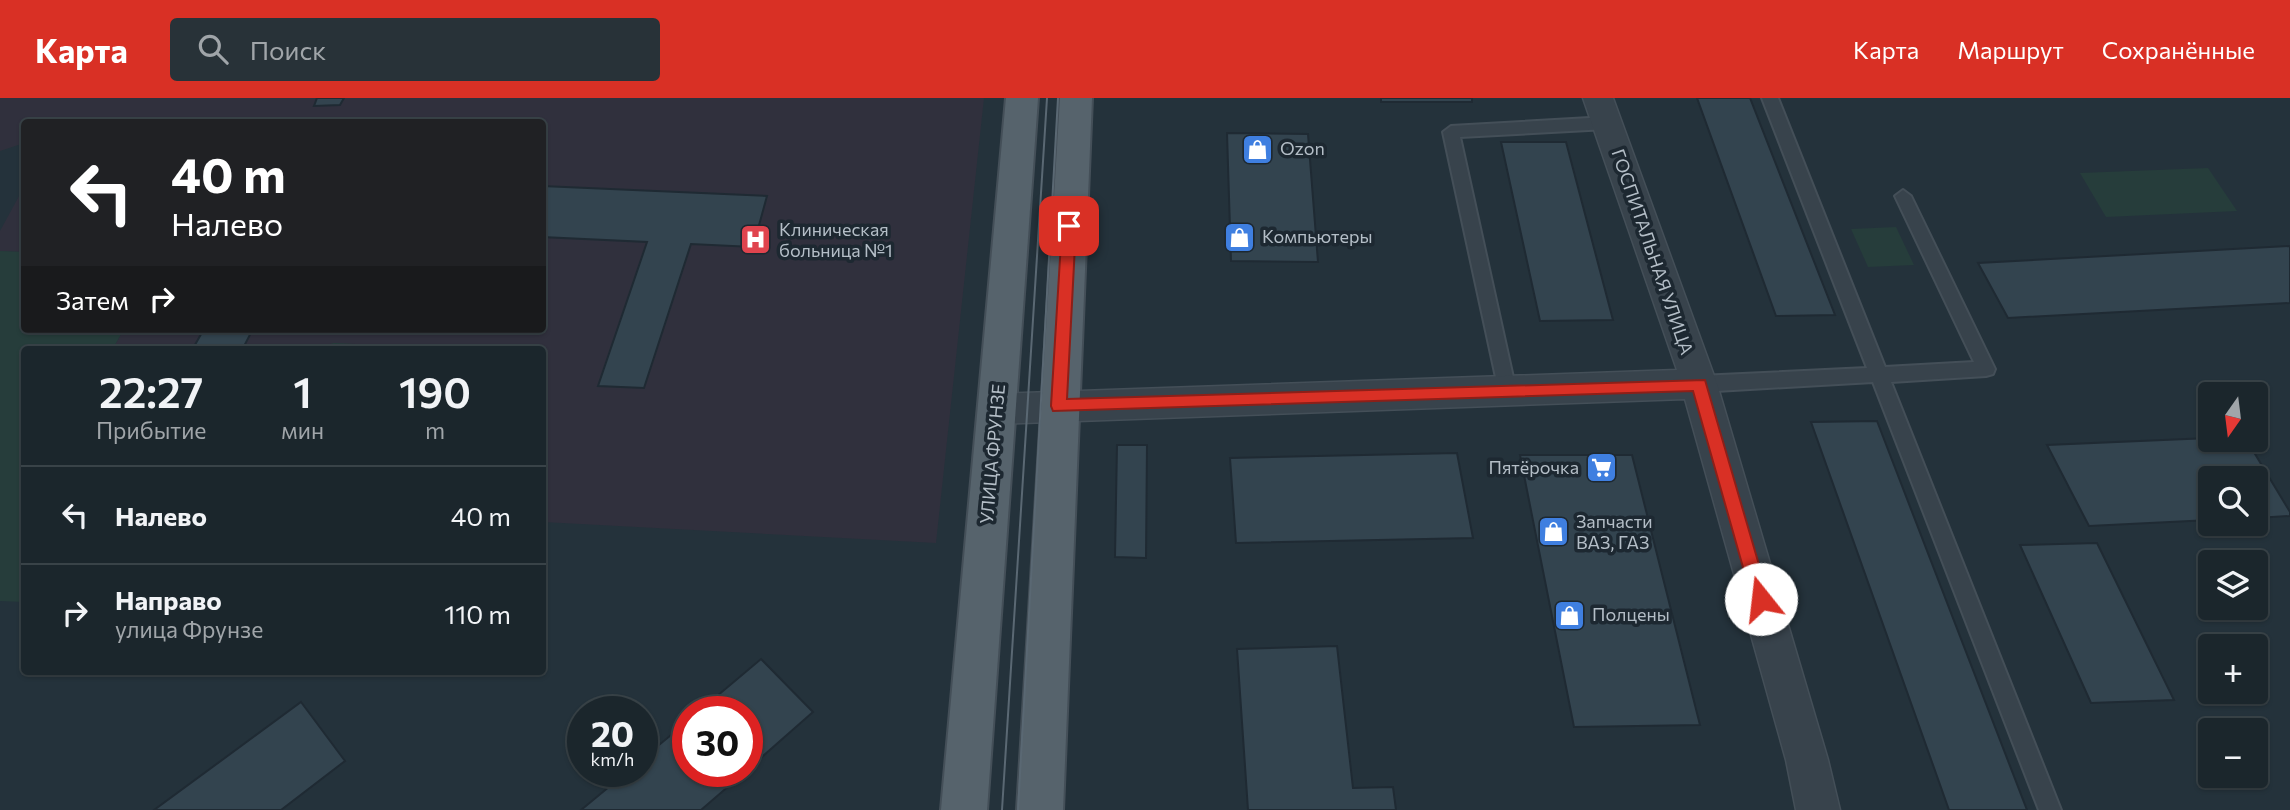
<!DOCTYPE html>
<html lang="ru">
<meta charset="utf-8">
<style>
:root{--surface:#1b262c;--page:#283238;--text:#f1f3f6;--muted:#a0a5a9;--line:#394348;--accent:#d93025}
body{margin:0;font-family:Commissioner,sans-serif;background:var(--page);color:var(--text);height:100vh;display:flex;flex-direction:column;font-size:26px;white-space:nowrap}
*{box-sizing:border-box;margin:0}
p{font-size:23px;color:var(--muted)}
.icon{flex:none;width:38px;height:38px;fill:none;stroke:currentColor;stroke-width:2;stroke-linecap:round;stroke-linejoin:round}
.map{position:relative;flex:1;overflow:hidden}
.sheet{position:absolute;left:21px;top:248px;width:525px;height:329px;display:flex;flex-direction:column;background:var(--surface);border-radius:7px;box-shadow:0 2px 5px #0004,0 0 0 2px var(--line)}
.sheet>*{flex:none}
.banner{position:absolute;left:21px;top:21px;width:525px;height:214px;border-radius:7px;box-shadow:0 2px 5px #0004,0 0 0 2px var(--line);background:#202124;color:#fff;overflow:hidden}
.needle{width:46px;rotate:194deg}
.controls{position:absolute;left:2198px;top:284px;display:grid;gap:14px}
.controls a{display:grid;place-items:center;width:70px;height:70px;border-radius:7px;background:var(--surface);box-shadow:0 2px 5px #0004,0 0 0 2px var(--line);font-size:35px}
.speed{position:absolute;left:567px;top:598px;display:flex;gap:14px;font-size:35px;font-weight:700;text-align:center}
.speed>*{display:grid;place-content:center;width:91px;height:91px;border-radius:50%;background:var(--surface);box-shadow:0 2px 5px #0004,0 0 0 2px var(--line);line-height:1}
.speed small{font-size:18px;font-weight:400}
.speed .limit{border:10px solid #d22;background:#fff;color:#111}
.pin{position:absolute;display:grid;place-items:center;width:60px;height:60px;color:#fff;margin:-30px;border-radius:14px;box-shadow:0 4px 10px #0006}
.me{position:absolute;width:77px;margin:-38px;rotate:344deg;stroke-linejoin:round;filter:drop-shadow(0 0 5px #0008)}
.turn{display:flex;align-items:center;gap:24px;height:147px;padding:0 35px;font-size:32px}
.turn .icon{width:91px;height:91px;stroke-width:2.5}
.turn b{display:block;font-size:49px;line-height:60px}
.then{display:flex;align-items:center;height:66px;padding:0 35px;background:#0003;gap:14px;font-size:26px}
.eta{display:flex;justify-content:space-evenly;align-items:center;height:119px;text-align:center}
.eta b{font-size:42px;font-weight:600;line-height:49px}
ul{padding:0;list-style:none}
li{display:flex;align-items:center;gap:21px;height:98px;padding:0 35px;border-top:2px solid var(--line)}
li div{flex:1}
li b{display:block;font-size:26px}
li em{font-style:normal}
header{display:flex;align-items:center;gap:42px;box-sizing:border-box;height:98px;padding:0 35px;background:var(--accent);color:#fff}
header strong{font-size:33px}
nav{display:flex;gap:38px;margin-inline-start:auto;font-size:24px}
.search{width:490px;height:63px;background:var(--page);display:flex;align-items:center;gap:18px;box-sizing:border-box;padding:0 24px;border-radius:7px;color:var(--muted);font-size:26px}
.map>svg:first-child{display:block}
.medical{fill:#30303d}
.green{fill:#263d3b}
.building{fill:#33444f;stroke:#1f2a33;stroke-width:2}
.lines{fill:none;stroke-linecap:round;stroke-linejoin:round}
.service-casing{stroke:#444f58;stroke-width:4}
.minor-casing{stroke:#444f58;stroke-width:3}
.primary-casing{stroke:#444f58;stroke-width:4}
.service{fill:#38434c;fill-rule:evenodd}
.minor{fill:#38434c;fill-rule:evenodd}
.primary{fill:#56636c;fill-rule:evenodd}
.tram{stroke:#5a6873;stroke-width:2}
.route{fill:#d93025;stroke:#8d1f18;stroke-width:2}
.labels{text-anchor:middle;stroke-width:7;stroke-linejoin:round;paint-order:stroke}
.poi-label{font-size:18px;fill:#b4bec7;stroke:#1d2831;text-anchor:start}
.street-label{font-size:18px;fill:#b4bec7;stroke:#1d2831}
</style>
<header>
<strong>Карта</strong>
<div class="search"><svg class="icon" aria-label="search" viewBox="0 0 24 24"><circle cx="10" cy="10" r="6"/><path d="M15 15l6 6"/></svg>Поиск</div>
<nav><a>Карта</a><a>Маршрут</a><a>Сохранённые</a></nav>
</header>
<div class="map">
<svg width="2290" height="712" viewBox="0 0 2290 712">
<rect width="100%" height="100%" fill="#24323b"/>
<g class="medical">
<polygon points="0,0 984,0 936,445 543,424 542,252 112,252 124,231 542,231 542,24 24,24 24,45 0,53"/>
<polygon points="24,89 24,154 0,153 0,133"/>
</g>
<g class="green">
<polygon points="2208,70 2237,113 2106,119 2080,75"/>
<polygon points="1896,129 1914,167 1868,169 1851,131"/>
<polygon points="0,153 24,154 24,231 124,231 112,252 24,252 24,504 0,503"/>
<polygon points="334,245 417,249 429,252 307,252"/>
</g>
<g class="building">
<polygon points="317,0 344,0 340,7 314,8"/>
<rect x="1381" y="0" width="91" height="4"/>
<polygon points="1697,0 1750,0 1835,217 1776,218"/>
<polygon points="1227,35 1308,36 1318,164 1231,163"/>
<polygon points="1501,44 1566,44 1613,222 1540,223"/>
<polygon points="542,88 767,98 753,149 691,146 644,290 598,288 647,144 542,139"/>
<polygon points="2290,148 2290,205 2008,220 1978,165"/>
<polygon points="204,231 253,231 242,252 192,252"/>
<polygon points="1877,323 2027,712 1949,712 1811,324"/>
<polygon points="2210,340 2246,341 2290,414 2290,418 2256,420 2256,380 2210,380 2210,422 2089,428 2047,347"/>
<polygon points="1117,347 1147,347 1146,460 1115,459"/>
<polygon points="1457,355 1473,440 1236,445 1230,360"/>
<polygon points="1520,357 1632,357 1700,627 1574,629"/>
<polygon points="2097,445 2174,602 2091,605 2020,447"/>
<polygon points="1337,548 1353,690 1393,689 1396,712 1248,712 1237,551"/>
<polygon points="761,561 813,614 747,672 747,614 698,614"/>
<polygon points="301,604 345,663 281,712 154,712"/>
<polygon points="688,623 688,674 745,674 701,712 581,712 627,674 642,674 642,661"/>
</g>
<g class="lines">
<defs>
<g id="service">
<polygon points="1762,0 1778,0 1885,269 1974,264 1895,98 1903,92 1911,98 1995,271 1993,276 1986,278 1891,284 2061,712 2039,712 1873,284 1699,294 1692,291 1690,286 1692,281 1699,278 1867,270"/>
<polygon points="1607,19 1615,25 1607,31 1460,39 1516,293 1514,298 1507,301 1500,298 1443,34 1451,28"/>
</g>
<polygon id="minor" points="1583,0 1613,0 1717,286 1828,662 1840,712 1796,712 1786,662 1685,301 997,326 984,322 979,311 984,300 997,296 1677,272"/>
<g id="primary">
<polygon points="1006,0 1038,0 987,712 941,712"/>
<polygon points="1060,0 1092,0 1063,712 1017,712"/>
</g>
</defs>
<use href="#service" class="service-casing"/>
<use href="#minor" class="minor-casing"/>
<use href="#primary" class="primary-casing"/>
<use href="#service" class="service"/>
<use href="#minor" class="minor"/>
<use href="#primary" class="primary"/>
<g class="tram">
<polyline points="1002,712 1047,0"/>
<polyline points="1018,712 1058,0"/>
</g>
</g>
<polygon class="route" points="1069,123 1076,128 1067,301 1705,282 1769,501 1767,506 1761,509 1755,506 1752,501 1693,293 1053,313 1051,308 1062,128"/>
<defs>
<symbol id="shop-square" viewBox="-11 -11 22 22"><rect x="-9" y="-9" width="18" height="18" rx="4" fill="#3f7fe0" stroke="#1d2831"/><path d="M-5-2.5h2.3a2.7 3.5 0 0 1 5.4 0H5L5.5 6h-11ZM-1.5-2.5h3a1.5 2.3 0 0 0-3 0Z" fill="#fff"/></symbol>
<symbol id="hospital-square" viewBox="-11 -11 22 22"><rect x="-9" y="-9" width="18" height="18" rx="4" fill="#e0444e" stroke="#1d2831"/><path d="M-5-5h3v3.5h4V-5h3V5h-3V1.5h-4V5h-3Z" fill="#fff"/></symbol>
<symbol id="supermarket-square" viewBox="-11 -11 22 22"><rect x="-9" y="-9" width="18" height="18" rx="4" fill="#3f7fe0" stroke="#1d2831"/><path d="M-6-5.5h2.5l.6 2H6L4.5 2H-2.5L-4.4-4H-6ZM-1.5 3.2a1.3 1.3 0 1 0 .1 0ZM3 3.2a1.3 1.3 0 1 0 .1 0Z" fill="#fff"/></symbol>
</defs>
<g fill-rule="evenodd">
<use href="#shop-square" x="1240" y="34" width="35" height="35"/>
<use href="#shop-square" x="1222" y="122" width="35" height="35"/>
<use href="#hospital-square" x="738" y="124" width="35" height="35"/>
<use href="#supermarket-square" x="1584" y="352" width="35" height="35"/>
<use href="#shop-square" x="1536" y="416" width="35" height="35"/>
<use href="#shop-square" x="1552" y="500" width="35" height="35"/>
</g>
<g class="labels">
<g class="poi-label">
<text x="1280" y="57">Ozon</text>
<text x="779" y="138">Клиническая<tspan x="779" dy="21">больница №1</tspan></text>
<text x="1262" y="145">Компьютеры</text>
<text x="1579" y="376" text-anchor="end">Пятёрочка</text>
<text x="1576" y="430">Запчаcти<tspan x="1576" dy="21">ВАЗ, ГАЗ</tspan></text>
<text x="1592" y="523">Полцены</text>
</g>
<g class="street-label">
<text transform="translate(1652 154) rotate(71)" y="6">ГОСПИТАЛЬНАЯ УЛИЦА</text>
<text transform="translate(993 356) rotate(-85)" y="6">УЛИЦА ФРУНЗЕ</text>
</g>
</g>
</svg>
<div class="controls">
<a><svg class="needle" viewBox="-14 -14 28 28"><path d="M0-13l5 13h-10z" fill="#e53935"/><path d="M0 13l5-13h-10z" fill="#a0a5a9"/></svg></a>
<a><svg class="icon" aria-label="search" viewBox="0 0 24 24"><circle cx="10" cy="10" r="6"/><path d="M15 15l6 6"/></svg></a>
<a><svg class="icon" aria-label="layers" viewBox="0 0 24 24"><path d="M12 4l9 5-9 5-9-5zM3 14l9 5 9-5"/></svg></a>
<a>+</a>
<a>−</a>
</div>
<div class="speed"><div>20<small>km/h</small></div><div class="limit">30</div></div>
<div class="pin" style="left:1069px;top:128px;background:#d93025"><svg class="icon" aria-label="arrive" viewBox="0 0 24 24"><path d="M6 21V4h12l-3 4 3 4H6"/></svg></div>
<svg class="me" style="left:1761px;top:501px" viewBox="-20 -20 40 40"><circle r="19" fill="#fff"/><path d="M0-13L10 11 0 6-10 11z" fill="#d93025"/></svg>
<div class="banner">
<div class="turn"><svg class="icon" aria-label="left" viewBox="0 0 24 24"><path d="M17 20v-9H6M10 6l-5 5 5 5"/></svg><div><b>40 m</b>Налево</div></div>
<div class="then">Затем<svg class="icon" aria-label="right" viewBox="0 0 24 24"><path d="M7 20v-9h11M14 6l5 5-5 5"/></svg></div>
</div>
<section class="sheet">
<div class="eta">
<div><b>22:27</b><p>Прибытие</p></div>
<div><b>1</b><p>мин</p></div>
<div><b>190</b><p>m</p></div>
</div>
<ul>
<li><svg class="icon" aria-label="left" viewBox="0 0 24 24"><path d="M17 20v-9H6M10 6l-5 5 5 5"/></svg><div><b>Налево</b></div><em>40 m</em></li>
<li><svg class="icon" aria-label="right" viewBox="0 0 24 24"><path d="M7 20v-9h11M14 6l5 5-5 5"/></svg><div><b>Направо</b><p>улица Фрунзе</p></div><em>110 m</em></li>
</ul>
</section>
</div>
